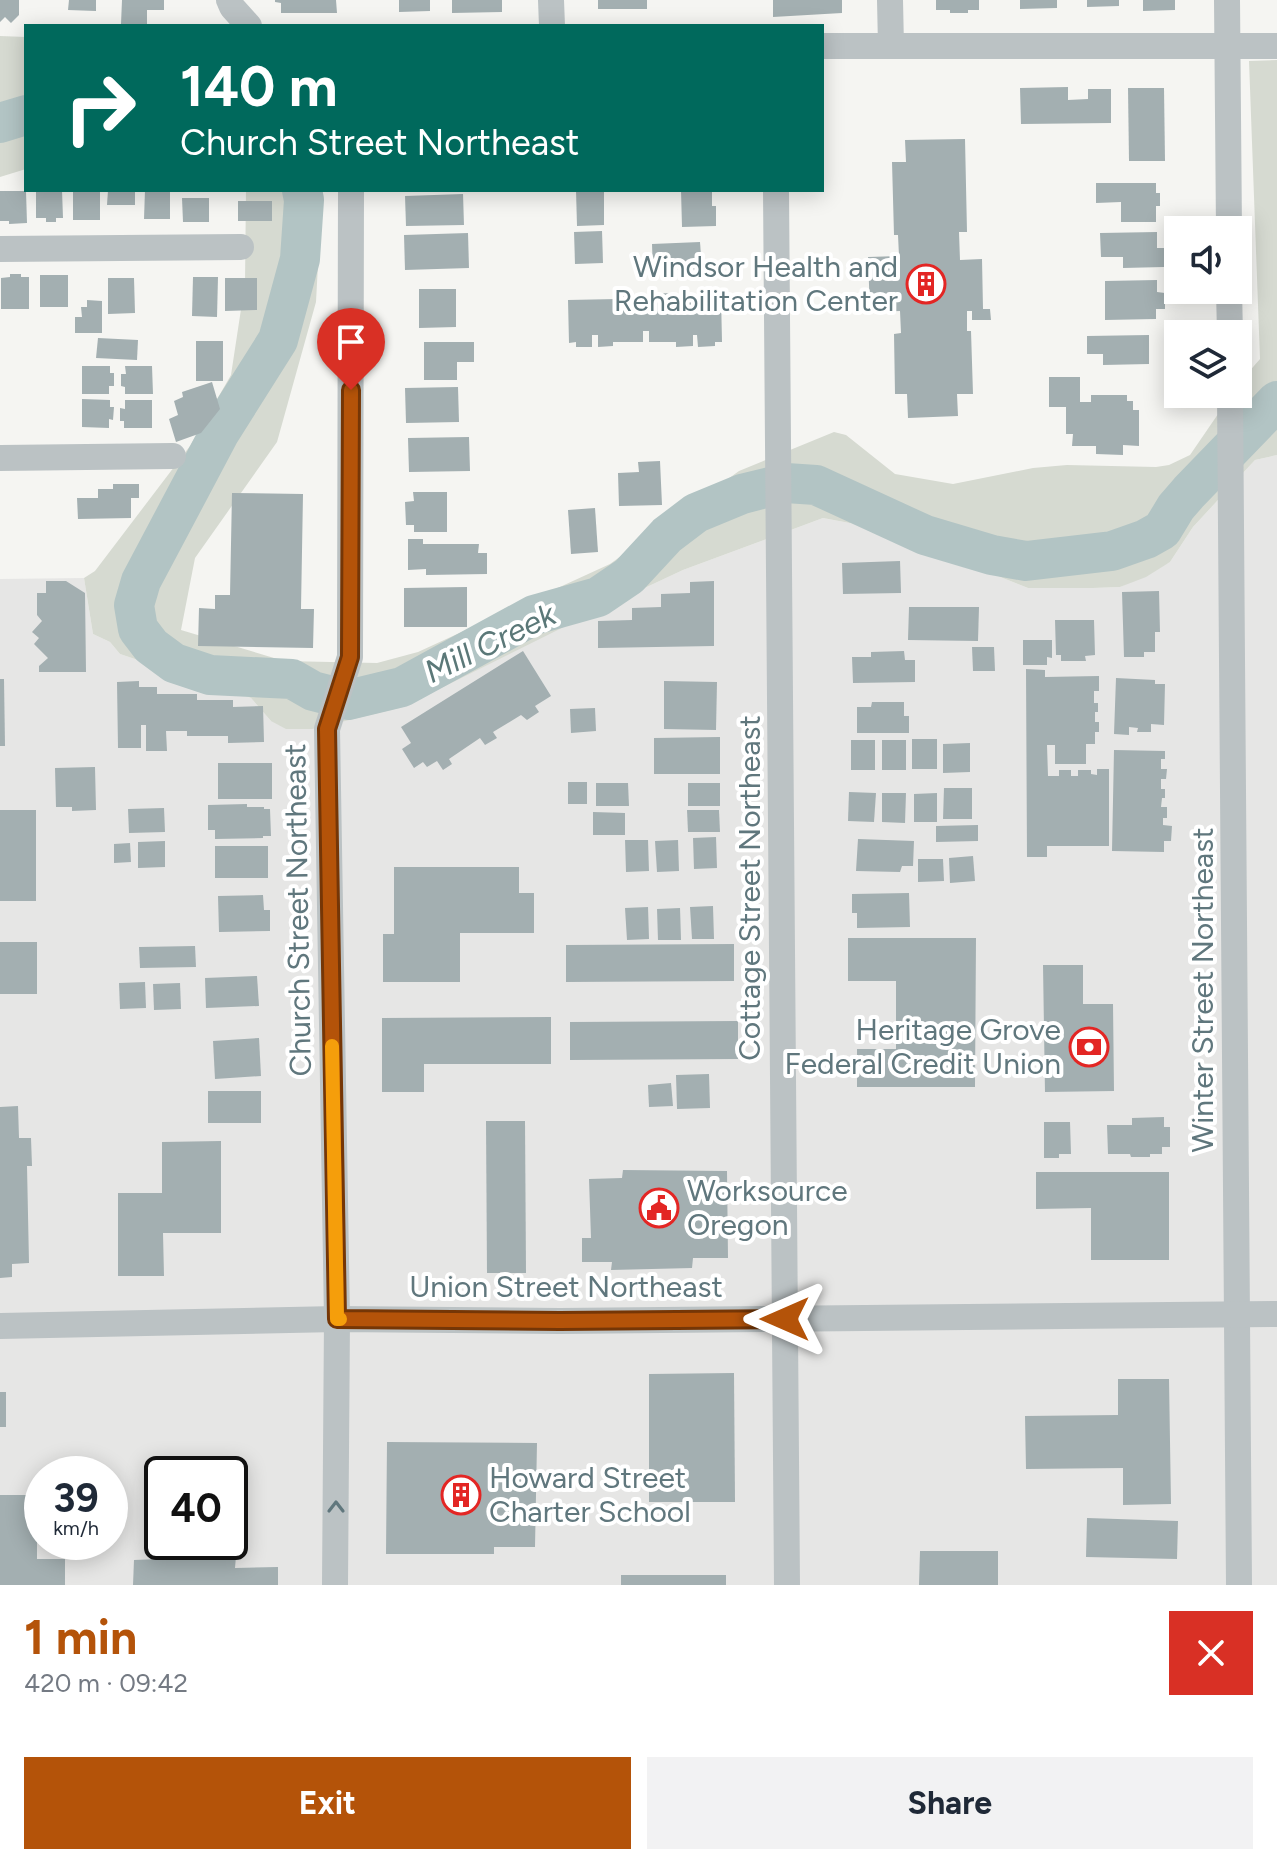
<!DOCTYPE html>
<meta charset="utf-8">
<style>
:root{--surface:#fff;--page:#f2f2f3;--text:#1f2937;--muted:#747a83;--accent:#b45309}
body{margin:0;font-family:Figtree,sans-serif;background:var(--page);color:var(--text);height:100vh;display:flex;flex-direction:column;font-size:30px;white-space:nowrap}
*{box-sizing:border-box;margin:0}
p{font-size:26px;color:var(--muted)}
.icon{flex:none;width:44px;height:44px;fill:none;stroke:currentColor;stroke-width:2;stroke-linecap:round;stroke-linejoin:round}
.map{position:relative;height:1585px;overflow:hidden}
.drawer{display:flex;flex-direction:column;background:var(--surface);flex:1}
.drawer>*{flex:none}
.top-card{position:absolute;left:24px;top:24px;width:800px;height:168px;border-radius:0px;box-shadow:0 4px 20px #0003;background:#00695c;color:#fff;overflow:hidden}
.buttons{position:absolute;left:1164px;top:216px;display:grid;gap:16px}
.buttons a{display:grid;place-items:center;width:88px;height:88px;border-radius:0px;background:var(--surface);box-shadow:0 4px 20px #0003;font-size:40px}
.speed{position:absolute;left:24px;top:1456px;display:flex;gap:16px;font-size:40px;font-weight:700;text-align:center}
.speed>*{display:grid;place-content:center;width:104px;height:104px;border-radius:50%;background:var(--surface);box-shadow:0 4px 20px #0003;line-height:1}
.speed small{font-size:20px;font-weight:400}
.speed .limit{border:4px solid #111;border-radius:12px;background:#fff;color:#111}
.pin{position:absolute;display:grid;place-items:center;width:68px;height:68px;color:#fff;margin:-82px -34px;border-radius:50% 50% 50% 0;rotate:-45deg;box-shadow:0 0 8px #0007}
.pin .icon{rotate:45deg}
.me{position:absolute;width:88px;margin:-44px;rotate:270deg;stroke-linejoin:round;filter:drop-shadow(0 0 6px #0008)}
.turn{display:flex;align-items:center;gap:28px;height:168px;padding:0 24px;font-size:36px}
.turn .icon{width:104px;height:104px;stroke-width:2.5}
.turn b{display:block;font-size:56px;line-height:68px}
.round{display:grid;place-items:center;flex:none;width:84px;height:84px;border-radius:0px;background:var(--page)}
.head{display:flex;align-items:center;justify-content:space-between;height:136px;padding:0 24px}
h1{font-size:48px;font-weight:700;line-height:60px;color:var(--accent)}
.action{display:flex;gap:16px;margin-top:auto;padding:16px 24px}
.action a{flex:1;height:92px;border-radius:0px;background:var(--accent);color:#fff;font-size:32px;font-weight:700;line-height:92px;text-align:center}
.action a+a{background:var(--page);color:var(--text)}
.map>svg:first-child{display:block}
.built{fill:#e6e6e5;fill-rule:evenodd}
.green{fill:#d6dad1}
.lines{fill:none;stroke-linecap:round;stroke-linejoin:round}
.river{stroke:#b2c4c4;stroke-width:40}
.building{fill:#a3afb1}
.minor{stroke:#bbc2c4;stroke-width:26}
.oneway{stroke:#60777d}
.route-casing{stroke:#753606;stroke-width:20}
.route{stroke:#b45309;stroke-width:14}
.slow{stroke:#f59e0b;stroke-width:14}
.labels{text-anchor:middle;stroke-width:8;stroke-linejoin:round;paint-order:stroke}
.poi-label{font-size:30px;fill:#60777d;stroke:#fff;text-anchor:end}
.street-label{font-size:30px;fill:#60777d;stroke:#fff}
.water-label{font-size:32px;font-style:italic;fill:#5b7878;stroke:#fff}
</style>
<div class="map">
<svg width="1277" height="1585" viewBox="0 0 1277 1585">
<rect width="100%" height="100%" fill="#f5f5f2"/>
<path class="built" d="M 1277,455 L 1277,1585 L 0,1585 L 0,579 L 84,578 L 93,634 L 110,642 L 120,654 L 251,698 L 271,721 L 602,608 L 683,570 L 823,518 L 860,525 L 958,558 L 985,571 L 1028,588 L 1093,588 L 1120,587 L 1170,562 L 1193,527 L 1255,460 ZM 42,1474 L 110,1474 L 110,1542 L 42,1542 ZM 162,1474 L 230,1474 L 230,1542 L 162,1542 Z"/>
<g class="green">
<polygon points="0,36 26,37 26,169 0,177"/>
<polygon points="1277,60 1277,455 1255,460 1193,527 1170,562 1146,577 1120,587 1093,588 1028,588 985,571 958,558 860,525 823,518 683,570 602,608 403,707 312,729 286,729 271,721 251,698 120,654 110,642 93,634 84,578 95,571 190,446 231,375 245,283 246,190 322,190 316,302 277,442 195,558 181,630 284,661 377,663 418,652 610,564 739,471 834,432 846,435 895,474 953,484 1033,468 1067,465 1156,467 1169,465 1190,455 1240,382 1260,359 1249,61"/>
</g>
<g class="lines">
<g class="river">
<polyline points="0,123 26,115"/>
<polyline points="302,190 304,200 300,259 278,340 220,432 141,581 134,605 138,629 151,646 174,663 210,675 292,679 313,691 348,700 402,687 534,615 598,597 629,576 667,535 696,513 742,494 786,483 816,485 925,535 992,555 1026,561 1112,551 1146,539 1162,530 1176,507 1189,492 1277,401"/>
</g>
</g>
<g class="building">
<polygon points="0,0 19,0 19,15 11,23 5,17 0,22"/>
<polygon points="69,0 96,0 96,11 68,10"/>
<polygon points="122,0 164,0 164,10 147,10 147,25 121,24"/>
<polygon points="275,0 336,0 337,13 281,13 281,3 275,2"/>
<polygon points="399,0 430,0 430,11 399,12"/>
<polygon points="452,0 502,0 502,12 452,13"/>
<rect x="598" y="0" width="49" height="9"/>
<polygon points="773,0 842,0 842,13 773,17"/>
<polygon points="936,0 979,0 979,10 968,10 968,13 950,13 950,10 936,10"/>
<polygon points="1020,0 1057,0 1057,8 1020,9"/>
<polygon points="1087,0 1119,0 1119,6 1087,7"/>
<polygon points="1143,0 1175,0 1175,10 1143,11"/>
<polygon points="1068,87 1068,100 1088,99 1088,89 1111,89 1111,123 1021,124 1020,88"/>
<polygon points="1128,88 1164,88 1165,161 1129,161"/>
<polygon points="965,139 967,232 959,232 960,260 982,259 983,309 990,309 991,320 972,320 972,311 967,311 967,331 971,331 973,394 957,394 958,416 908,418 907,394 895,394 894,334 901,333 900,311 870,312 868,257 899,256 898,235 894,235 892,162 906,162 905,140"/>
<polygon points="1096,183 1156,183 1156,193 1160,193 1160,206 1156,206 1156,222 1121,222 1121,202 1096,203"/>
<polygon points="36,190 62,190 63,218 56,218 56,222 46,222 46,218 36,218"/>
<rect x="73" y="190" width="27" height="30"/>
<polygon points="108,190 135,190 135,205 107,205"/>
<polygon points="145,190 170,190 170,219 144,219"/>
<polygon points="576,190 604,190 604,225 577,226"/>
<polygon points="681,190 712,190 712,206 716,206 716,226 682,227"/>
<polygon points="0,191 26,191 27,223 9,224 9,221 0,221"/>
<polygon points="463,194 464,225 406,226 405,196"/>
<polygon points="182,198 209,198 209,222 183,222"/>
<rect x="238" y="201" width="34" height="20"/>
<polygon points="602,231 603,263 575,264 574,232"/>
<polygon points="1157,232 1157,248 1164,248 1164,267 1123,268 1123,257 1101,257 1100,233"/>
<polygon points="468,233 469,268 405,270 404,235"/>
<polygon points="700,242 702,269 653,271 652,244"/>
<polygon points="10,274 21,274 21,277 29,277 29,309 1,309 1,278 10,277"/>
<rect x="40" y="275" width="28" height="32"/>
<polygon points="193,277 218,277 217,317 192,316"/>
<polygon points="108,278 134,278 135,313 108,314"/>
<polygon points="225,278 257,278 257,310 225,311"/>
<polygon points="1157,280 1157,292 1165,293 1165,309 1156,309 1156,319 1105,320 1105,281"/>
<polygon points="419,289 456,289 456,327 419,328"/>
<polygon points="673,293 673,297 721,296 722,342 715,342 715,346 698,347 697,335 693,335 693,346 676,347 676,342 649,342 649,331 643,331 643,342 613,342 613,346 598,347 598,335 592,335 592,347 576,347 576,342 569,343 568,300 617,299 617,295"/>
<polygon points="87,300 102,301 102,333 75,333 75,317 82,317 81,307 87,307"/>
<polygon points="1149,335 1149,364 1103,365 1103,354 1087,354 1087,336"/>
<polygon points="98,338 138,340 137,360 96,358"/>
<rect x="196" y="341" width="27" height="40"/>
<polygon points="424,342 474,342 474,362 457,362 457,380 424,380"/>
<polygon points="82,366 110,366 110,373 114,373 114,386 109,386 109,394 82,394"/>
<polygon points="125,366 152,366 153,394 125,394 125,387 121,386 121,374 126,374"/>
<polygon points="1049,377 1080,377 1080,402 1091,402 1091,395 1127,395 1127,401 1133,401 1133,410 1139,410 1139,446 1123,445 1123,455 1096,454 1096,446 1072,446 1073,434 1066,434 1066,407 1049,407"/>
<polygon points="212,382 220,409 201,433 176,442 169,419 178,415 174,401 183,397 182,392"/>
<polygon points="458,387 459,422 406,423 405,388"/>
<polygon points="82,399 110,400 110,407 114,407 113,420 109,419 109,428 82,427"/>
<polygon points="125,400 152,400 152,428 124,428 124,421 120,421 120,408 125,409"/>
<polygon points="469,437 470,471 409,472 408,438"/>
<polygon points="660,461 662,505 619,506 618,473 639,472 638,462"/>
<polygon points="113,484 139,484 139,498 131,498 131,518 78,519 77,498 98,498 98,489 113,489"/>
<polygon points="413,492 447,492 447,532 414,532 414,525 406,525 405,502 414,501"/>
<polygon points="232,493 303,494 301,609 314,609 313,648 198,646 199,608 215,609 215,595 230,595"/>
<polygon points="595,508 598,552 571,554 568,510"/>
<polygon points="408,539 423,539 423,544 479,544 478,553 487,553 487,574 426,575 426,569 408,570"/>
<polygon points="900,561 901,593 843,594 842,563"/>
<polygon points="46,581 66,581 85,593 86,672 39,672 39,666 48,658 34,644 39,638 32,632 42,621 37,615 37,593 46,593"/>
<polygon points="714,581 714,646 598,648 598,621 632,620 632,608 661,607 661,594 690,593 690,582"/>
<polygon points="467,587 467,627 404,627 404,588"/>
<polygon points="1159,591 1160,632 1155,632 1155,652 1144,652 1144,657 1124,657 1122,592"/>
<polygon points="909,607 979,607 978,641 908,640"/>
<polygon points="1055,620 1094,620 1095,655 1085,656 1086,661 1061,661 1061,655 1056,655"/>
<polygon points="1023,640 1052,640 1052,658 1047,657 1047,665 1023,665"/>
<polygon points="972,647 994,647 995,671 973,671"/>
<polygon points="523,651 551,696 535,706 539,712 527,720 521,715 493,732 497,738 485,745 480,738 449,759 452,764 443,770 437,761 427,767 423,762 414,768 402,749 411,743 401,727"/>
<polygon points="904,651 905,660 915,660 915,682 853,683 852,657 871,657 871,652"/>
<polygon points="1026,669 1045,670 1045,677 1099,676 1099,691 1094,691 1094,703 1098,703 1098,712 1095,712 1095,722 1099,722 1099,732 1095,732 1095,744 1086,744 1086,764 1055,764 1055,745 1047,745 1048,776 1059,776 1059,770 1071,770 1071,776 1078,776 1078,770 1091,770 1091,774 1097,775 1097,769 1109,769 1109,846 1047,846 1047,857 1027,857"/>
<polygon points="1116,678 1155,680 1155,684 1165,684 1164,725 1151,724 1151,732 1137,732 1138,728 1129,727 1129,735 1114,734"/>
<polygon points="0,679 4,679 5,746 0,746"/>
<polygon points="139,681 139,687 157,687 157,694 197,694 197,700 233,700 233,707 263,706 264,742 228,743 228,736 187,736 187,731 166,731 167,751 146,751 146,725 141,725 141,748 118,748 117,682"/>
<polygon points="664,681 717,682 716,730 664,729"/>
<polygon points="872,702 904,702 904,716 909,716 909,733 857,733 857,707 871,707"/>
<polygon points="595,708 596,731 571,733 570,709"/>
<polygon points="720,737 720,774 654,774 654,738"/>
<rect x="912" y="739" width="25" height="30"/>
<rect x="851" y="740" width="24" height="30"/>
<rect x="882" y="740" width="24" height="30"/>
<polygon points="970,743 970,772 943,773 943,744"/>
<polygon points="1114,750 1165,751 1165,759 1161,759 1161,769 1167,769 1166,779 1161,779 1161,789 1165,789 1165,798 1162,798 1161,807 1167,807 1167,818 1163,818 1163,825 1172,826 1171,841 1164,841 1164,852 1112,851"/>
<rect x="218" y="763" width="54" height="36"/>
<polygon points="95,767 96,810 72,811 72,807 56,807 55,768"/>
<rect x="568" y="782" width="19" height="22"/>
<polygon points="596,783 628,783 629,806 596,806"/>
<rect x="688" y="783" width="32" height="23"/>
<polygon points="944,788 972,788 972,819 943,819"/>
<polygon points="849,792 876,793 874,822 848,821"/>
<polygon points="882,793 906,793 905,823 882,822"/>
<polygon points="937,793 937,822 914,822 914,794"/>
<polygon points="247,804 247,807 264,807 264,809 270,809 271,836 263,836 263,838 215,839 215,830 208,830 208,805"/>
<polygon points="164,808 165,832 129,833 128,809"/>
<rect x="0" y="810" width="36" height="91"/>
<polygon points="687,810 719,810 720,832 688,832"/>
<polygon points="593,812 625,813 625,835 593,835"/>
<polygon points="978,825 978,841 936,842 936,826"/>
<polygon points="716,837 717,868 694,869 693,838"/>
<polygon points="858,839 914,841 913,866 902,866 900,872 856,871"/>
<polygon points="625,840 648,840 649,871 626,872"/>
<polygon points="678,840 679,871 657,872 655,841"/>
<polygon points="165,841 165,867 138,868 138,842"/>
<polygon points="130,843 131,862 114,863 114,844"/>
<rect x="215" y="846" width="53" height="32"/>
<polygon points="973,856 975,881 950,883 949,858"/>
<polygon points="918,859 943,859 944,881 918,882"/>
<polygon points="394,867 519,867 519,893 534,893 534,933 460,933 460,982 383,982 383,934 394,934"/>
<polygon points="909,893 910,927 857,928 857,913 852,913 852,894"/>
<polygon points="263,895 264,910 270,910 270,931 219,932 218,896"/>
<polygon points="713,906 714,939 692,939 690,907"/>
<polygon points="648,907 649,939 627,940 625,908"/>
<polygon points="680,908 681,940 658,940 657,909"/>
<polygon points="848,938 976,938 975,1087 857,1087 857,1049 896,1049 896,981 848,981"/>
<rect x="0" y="942" width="37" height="52"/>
<polygon points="734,944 734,981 566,982 566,945"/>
<polygon points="195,946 196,967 140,968 139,947"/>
<polygon points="1043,965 1083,965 1083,1004 1113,1004 1114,1091 1045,1092"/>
<polygon points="257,976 259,1006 206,1008 205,978"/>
<polygon points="145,982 146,1008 120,1009 119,983"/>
<polygon points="180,983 181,1009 154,1010 153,984"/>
<polygon points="551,1017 551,1064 424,1064 424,1092 382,1092 382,1018"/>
<polygon points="738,1021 738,1059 570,1060 570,1022"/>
<polygon points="259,1038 261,1076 215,1079 213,1041"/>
<polygon points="709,1074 710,1108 677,1109 676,1075"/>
<polygon points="671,1083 673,1106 649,1107 648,1085"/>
<rect x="208" y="1091" width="53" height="32"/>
<polygon points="18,1106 19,1138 31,1138 32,1166 27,1166 29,1263 12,1264 12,1277 0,1278 0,1107"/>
<polygon points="1164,1117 1164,1127 1170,1127 1170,1147 1162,1147 1162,1154 1150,1154 1150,1157 1131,1157 1130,1154 1108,1154 1107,1125 1132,1125 1132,1118"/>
<polygon points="486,1121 525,1121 526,1273 487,1273"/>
<polygon points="1044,1122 1070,1122 1071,1154 1059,1154 1059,1158 1044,1158"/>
<polygon points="221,1141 221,1233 163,1233 164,1276 118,1276 118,1193 162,1193 162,1142"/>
<polygon points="623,1170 727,1171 728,1258 693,1258 692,1268 611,1270 612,1262 582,1262 582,1238 591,1238 589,1179 622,1178"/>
<polygon points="1036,1172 1169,1172 1169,1260 1091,1260 1091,1208 1036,1209"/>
<polygon points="734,1373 735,1502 649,1502 649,1374"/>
<polygon points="1118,1379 1169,1379 1171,1504 1123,1505 1123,1468 1026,1469 1025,1416 1118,1415"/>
<rect x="0" y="1392" width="6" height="35"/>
<polygon points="387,1442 537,1443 535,1547 494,1547 494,1554 386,1554"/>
<polygon points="0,1495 37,1495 37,1559 65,1559 65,1585 0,1585"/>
<polygon points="1087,1518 1178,1521 1177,1559 1086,1557"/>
<polygon points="920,1551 998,1551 998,1585 919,1585"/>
<polygon points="236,1556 235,1568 278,1567 278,1585 133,1585 134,1560"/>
<rect x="621" y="1575" width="105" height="10"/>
</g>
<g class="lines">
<g class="minor">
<polyline points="229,0 232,7 249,26"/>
<polyline points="551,0 552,26"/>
<polyline points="890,0 891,46"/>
<polyline points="1227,0 1229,230"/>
<polyline points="822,46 1277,46"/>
<polyline points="776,190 787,1585"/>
<polyline points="0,249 241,247"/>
<polyline points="1229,290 1230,334"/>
<polyline points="1230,394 1239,1585"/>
<polyline points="0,458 173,456"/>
<polyline points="0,1326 337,1319 560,1321 1277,1314"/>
<polyline points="335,1585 337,1319 327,729 350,657 351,190"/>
</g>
</g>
<defs><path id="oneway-chevron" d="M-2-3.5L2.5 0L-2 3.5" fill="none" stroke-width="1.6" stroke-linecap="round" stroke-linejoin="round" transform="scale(2)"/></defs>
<use class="oneway" href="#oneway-chevron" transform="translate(336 1507) rotate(-90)"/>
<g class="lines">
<defs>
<polyline id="route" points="351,390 350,657 327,729 337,1319 560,1321 785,1319"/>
</defs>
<use href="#route" class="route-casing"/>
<use href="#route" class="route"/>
<polyline class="slow" points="332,1046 337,1319 340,1319"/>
</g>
<defs>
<symbol id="building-ring" viewBox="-11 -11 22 22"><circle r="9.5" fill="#fff" stroke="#e32624" stroke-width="1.5"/><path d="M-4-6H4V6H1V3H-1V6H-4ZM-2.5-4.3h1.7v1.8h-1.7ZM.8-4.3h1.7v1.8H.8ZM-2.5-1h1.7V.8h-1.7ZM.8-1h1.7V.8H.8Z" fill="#e32624"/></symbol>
<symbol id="bank-ring" viewBox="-11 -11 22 22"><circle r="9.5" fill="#fff" stroke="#e32624" stroke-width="1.5"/><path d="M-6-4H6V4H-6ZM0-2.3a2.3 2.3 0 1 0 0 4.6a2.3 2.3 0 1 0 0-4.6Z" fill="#e32624"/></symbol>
<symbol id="civic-ring" viewBox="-11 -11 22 22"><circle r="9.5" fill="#fff" stroke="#e32624" stroke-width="1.5"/><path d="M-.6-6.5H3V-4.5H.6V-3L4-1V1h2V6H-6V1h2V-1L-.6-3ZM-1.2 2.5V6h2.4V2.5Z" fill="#e32624"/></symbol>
</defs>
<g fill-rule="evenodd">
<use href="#building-ring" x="904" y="262" width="44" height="44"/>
<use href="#bank-ring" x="1067" y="1025" width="44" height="44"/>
<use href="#civic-ring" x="637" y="1186" width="44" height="44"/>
<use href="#building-ring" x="439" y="1473" width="44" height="44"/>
</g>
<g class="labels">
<g class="poi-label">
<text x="898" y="277">Windsor Health and<tspan x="898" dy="34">Rehabilitation Center</tspan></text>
<text x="1061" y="1040">Heritage Grove<tspan x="1061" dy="34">Federal Credit Union</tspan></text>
<text x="687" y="1201" text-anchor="start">Worksource<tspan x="687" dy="34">Oregon</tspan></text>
<text x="489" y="1488" text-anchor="start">Howard Street<tspan x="489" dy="34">Charter School</tspan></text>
</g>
<g class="street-label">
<text transform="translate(750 888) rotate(-90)" y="10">Cottage Street Northeast</text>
<text transform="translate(298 910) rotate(-91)" y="10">Church Street Northeast</text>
<text transform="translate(1203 990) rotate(-90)" y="10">Winter Street Northeast</text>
<text x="566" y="1297">Union Street Northeast</text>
</g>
<g class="water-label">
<text transform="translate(490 643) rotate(-26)" y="11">Mill Creek</text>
</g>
</g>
</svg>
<div class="buttons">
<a><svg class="icon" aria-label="sound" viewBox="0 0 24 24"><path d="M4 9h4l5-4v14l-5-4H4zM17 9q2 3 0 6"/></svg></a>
<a><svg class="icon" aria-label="layers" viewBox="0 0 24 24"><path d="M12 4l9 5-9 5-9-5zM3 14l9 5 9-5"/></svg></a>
</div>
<div class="speed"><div>39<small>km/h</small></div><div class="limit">40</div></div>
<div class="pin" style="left:351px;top:390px;background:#d93025"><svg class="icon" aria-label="arrive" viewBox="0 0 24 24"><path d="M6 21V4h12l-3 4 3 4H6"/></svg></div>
<svg class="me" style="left:785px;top:1319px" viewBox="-20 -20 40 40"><path d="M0-17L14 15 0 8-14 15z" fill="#b45309" stroke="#fff" stroke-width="4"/></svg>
<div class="top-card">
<div class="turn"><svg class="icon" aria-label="right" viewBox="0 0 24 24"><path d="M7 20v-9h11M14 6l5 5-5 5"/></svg><div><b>140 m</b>Church Street Northeast</div></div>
</div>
</div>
<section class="drawer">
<div class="head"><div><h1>1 min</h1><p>420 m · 09:42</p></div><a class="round" style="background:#d93025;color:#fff"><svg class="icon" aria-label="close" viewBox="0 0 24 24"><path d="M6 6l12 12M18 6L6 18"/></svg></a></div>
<div class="action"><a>Exit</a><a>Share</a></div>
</section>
